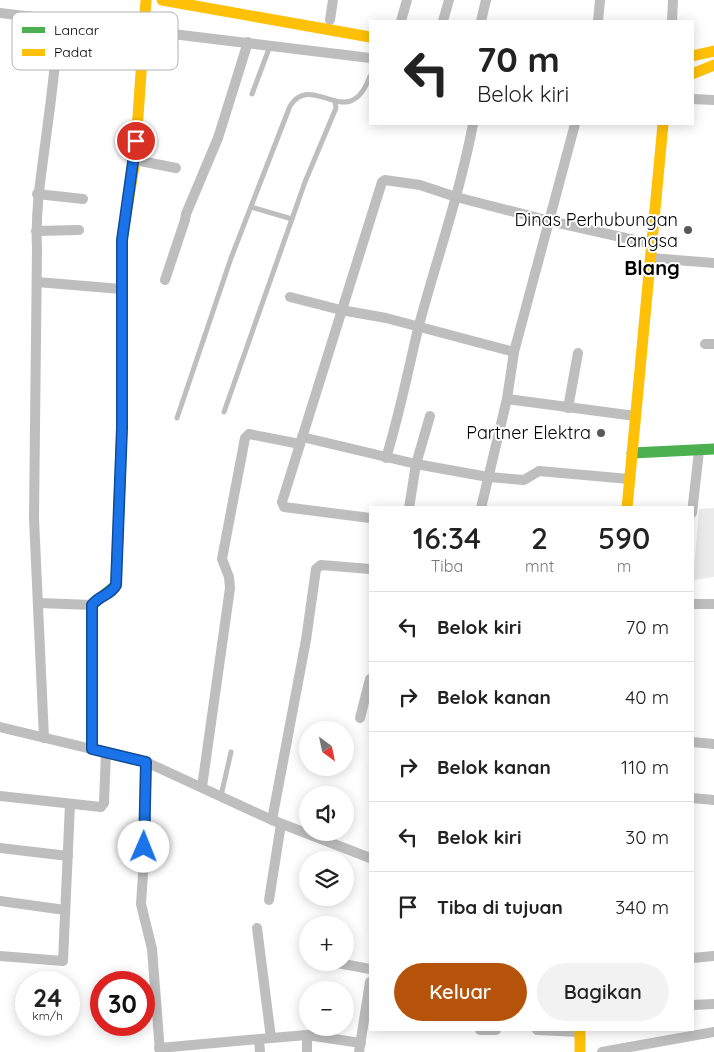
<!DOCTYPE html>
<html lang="id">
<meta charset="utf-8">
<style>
:root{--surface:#fff;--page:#f2f2f2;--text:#222;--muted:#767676;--line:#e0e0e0;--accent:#b45309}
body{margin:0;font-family:Quicksand,sans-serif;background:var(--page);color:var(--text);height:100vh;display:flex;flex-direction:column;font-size:19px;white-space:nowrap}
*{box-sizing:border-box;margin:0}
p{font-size:16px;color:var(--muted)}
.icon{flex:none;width:28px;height:28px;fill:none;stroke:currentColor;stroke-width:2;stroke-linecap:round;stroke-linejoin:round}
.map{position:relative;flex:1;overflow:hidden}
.panel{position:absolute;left:369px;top:506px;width:325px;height:525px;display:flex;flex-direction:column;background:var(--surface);border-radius:0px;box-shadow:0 2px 12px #0003}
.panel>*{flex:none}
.banner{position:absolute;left:369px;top:20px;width:325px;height:105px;border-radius:0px;box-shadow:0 2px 12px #0003;background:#fff;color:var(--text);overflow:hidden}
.needle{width:32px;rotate:147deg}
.buttons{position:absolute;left:299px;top:721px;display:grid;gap:10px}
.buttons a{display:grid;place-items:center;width:55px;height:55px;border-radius:50%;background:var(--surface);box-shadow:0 2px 12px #0003;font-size:25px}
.speed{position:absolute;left:15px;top:971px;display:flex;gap:10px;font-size:25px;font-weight:700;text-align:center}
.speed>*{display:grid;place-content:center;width:65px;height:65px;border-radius:50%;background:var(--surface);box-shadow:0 2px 12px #0003;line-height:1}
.speed small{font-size:12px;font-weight:400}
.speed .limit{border:8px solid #d22;background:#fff;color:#111}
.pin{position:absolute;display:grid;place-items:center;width:42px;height:42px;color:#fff;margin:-21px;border:2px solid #fff;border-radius:50%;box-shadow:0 1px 5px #0007}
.me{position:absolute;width:55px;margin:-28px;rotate:1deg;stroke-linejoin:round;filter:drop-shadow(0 0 4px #0008)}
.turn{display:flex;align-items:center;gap:18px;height:105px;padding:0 25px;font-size:22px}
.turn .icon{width:65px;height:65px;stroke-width:2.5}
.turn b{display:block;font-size:35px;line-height:42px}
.eta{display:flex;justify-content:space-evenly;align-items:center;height:85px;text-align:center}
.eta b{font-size:30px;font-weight:600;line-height:35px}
.button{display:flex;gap:10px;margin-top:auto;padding:10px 25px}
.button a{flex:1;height:58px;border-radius:30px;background:var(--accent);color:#fff;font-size:20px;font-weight:600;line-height:58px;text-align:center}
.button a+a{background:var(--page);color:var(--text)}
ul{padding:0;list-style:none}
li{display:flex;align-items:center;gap:15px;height:70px;padding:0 25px;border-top:1px solid var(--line)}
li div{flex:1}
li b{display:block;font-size:19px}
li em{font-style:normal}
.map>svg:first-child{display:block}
.green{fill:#ebebeb}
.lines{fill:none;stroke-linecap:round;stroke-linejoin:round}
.lane{stroke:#bebebe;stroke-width:5}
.street{stroke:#bebebe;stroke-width:10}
.fast{stroke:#4caf50;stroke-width:11}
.slow{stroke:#ffc107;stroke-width:11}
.route-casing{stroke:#114b97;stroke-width:12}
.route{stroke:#1a73e8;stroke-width:9}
.poi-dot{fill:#595959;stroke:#fff;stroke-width:2}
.labels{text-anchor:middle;stroke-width:4;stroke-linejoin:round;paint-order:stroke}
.poi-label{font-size:18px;fill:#000;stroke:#fff;text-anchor:end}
.quarter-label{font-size:20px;font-weight:bold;fill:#000;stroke:#fff}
.key{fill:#fff;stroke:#b2b2b2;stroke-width:1}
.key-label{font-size:14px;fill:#000}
</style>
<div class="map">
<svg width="714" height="1052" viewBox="0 0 714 1052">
<rect width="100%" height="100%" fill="#fff"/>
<polygon class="green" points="714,508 714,577 693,580 699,509"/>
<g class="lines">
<g class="lane">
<polyline points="252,94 270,46"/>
<polyline points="251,207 292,219"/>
<polyline points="224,412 305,182 336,108 335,102"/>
<path d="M 177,418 L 231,258 L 290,106 C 313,70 349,135 370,76"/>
<polyline points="221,796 231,752"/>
</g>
<g class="street">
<polyline points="0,13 370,58"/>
<polyline points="330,20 333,0"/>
<polyline points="401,21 407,0"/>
<polyline points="443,21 449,0"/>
<polyline points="481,21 486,0"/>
<polyline points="598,21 600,0"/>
<polyline points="672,21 673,0"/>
<polyline points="692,99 714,100"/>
<polyline points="135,160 176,168"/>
<polyline points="37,194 83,199"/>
<polyline points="36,231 79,230"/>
<polyline points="651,258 714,263"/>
<polyline points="165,280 185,220 186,214 218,138 248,42"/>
<polyline points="37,282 121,289"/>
<polyline points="290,297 341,310 386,318 514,352"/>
<polyline points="705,344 714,344"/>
<polyline points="507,399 635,416"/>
<polyline points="568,408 578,353"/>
<polyline points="302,437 416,464 488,477 524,480 539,471 629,479"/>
<path d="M 386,458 C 400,413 408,370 419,325 C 437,258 460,193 473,124"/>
<polyline points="409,508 416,464 430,416"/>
<polyline points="481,508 507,399 514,352 575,124"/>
<polyline points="692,513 699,451"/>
<polyline points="370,518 284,507 282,502 382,182 385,180 420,185 456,197 550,221 652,244"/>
<polyline points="39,603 92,605"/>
<polyline points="692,604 714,604"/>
<polyline points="360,718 370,679"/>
<polyline points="0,727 146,762 272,820 370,858"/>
<path d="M 44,738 L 34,518 L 37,248 C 35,208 42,170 47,130 C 52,94 56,57 59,20"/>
<polyline points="692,742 714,744"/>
<polyline points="146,762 146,830 141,904 152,949 160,1052"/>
<polyline points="202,787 230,588 229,577 222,559 245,438 249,434 300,444"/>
<polyline points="0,796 101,807 104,803 106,752"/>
<polyline points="692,798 714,800"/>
<polyline points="272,820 306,640 316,569 321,565 370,569"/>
<polyline points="0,848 68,856"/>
<polyline points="269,900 281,824"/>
<polyline points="0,901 65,910"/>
<polyline points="0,956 63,961 70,804"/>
<polyline points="692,958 714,956"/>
<polyline points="332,962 370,969"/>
<polyline points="692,1005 714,1004"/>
<polyline points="480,1030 496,1030"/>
<polyline points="537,1030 580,1032"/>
<polyline points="271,1038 307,1035 361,1043"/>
<polyline points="259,1039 260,1052"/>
<polyline points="159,1048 271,1038 257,928"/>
<polyline points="307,1052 307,1035"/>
<polyline points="359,1052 370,982"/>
<polyline points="602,1052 714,1032"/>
</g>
<g class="fast">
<polyline points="632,453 714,449"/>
<polyline points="92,749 92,605 116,585 122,428 122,278"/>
</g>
<g class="slow">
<polyline points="162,0 370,37"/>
<polyline points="692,56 714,51"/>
<polyline points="692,74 714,65"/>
<polyline points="122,278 122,240 135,160 146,0"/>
<polyline points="627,508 663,124"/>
<polyline points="580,1030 580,1052"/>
</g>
</g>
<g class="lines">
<defs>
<path id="route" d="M 136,141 L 122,240 L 122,428 L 116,585 C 111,595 98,596 92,605 L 92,749 L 146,762 L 144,847"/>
</defs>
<use href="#route" class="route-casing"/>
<use href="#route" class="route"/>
</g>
<g class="poi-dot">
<circle cx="688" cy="230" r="5"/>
<circle cx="601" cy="433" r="5"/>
</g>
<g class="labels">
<g class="poi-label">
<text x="678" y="226">Dinas Perhubungan<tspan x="678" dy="21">Langsa</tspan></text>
<text x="591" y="439">Partner Elektra</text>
</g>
<g class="quarter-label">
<text x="652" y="275">Blang</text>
</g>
</g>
<rect x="12" y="12" width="166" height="58" rx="8" class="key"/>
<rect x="22" y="27" width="23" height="6" fill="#4caf50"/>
<rect x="22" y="49" width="23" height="7" fill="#ffc107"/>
<g class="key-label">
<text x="54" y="35">Lancar</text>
<text x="54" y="57">Padat</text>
</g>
</svg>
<div class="buttons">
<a><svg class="needle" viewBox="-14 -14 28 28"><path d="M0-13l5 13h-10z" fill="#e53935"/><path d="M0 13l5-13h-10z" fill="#767676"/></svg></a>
<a><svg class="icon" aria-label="sound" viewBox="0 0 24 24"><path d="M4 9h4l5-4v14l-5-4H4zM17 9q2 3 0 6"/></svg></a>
<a><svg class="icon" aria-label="layers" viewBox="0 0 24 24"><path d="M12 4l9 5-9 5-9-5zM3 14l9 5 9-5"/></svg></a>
<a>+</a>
<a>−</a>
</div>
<div class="speed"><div>24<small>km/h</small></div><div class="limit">30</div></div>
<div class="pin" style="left:136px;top:141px;background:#d93025"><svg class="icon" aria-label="arrive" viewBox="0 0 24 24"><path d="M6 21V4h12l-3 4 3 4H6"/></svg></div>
<svg class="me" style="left:144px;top:847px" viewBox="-20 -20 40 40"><circle r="19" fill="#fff"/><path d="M0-13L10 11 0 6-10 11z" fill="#1a73e8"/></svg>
<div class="banner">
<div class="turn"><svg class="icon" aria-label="left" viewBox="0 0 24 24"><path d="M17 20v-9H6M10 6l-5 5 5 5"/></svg><div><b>70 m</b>Belok kiri</div></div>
</div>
<section class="panel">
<div class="eta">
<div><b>16:34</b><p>Tiba</p></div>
<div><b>2</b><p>mnt</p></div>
<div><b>590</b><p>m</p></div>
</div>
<ul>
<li><svg class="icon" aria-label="left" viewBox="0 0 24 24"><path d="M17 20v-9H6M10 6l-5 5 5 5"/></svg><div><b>Belok kiri</b></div><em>70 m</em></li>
<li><svg class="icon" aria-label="right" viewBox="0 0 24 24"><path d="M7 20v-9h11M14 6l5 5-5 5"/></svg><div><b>Belok kanan</b></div><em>40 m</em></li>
<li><svg class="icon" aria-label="right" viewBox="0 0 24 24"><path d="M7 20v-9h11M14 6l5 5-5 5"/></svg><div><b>Belok kanan</b></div><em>110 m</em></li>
<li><svg class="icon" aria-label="left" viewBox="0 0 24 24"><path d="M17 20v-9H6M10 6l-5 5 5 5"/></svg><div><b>Belok kiri</b></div><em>30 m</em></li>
<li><svg class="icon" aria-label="arrive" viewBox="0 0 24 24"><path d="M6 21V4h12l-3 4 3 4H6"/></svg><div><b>Tiba di tujuan</b></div><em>340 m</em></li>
</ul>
<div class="button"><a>Keluar</a><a>Bagikan</a></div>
</section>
</div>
